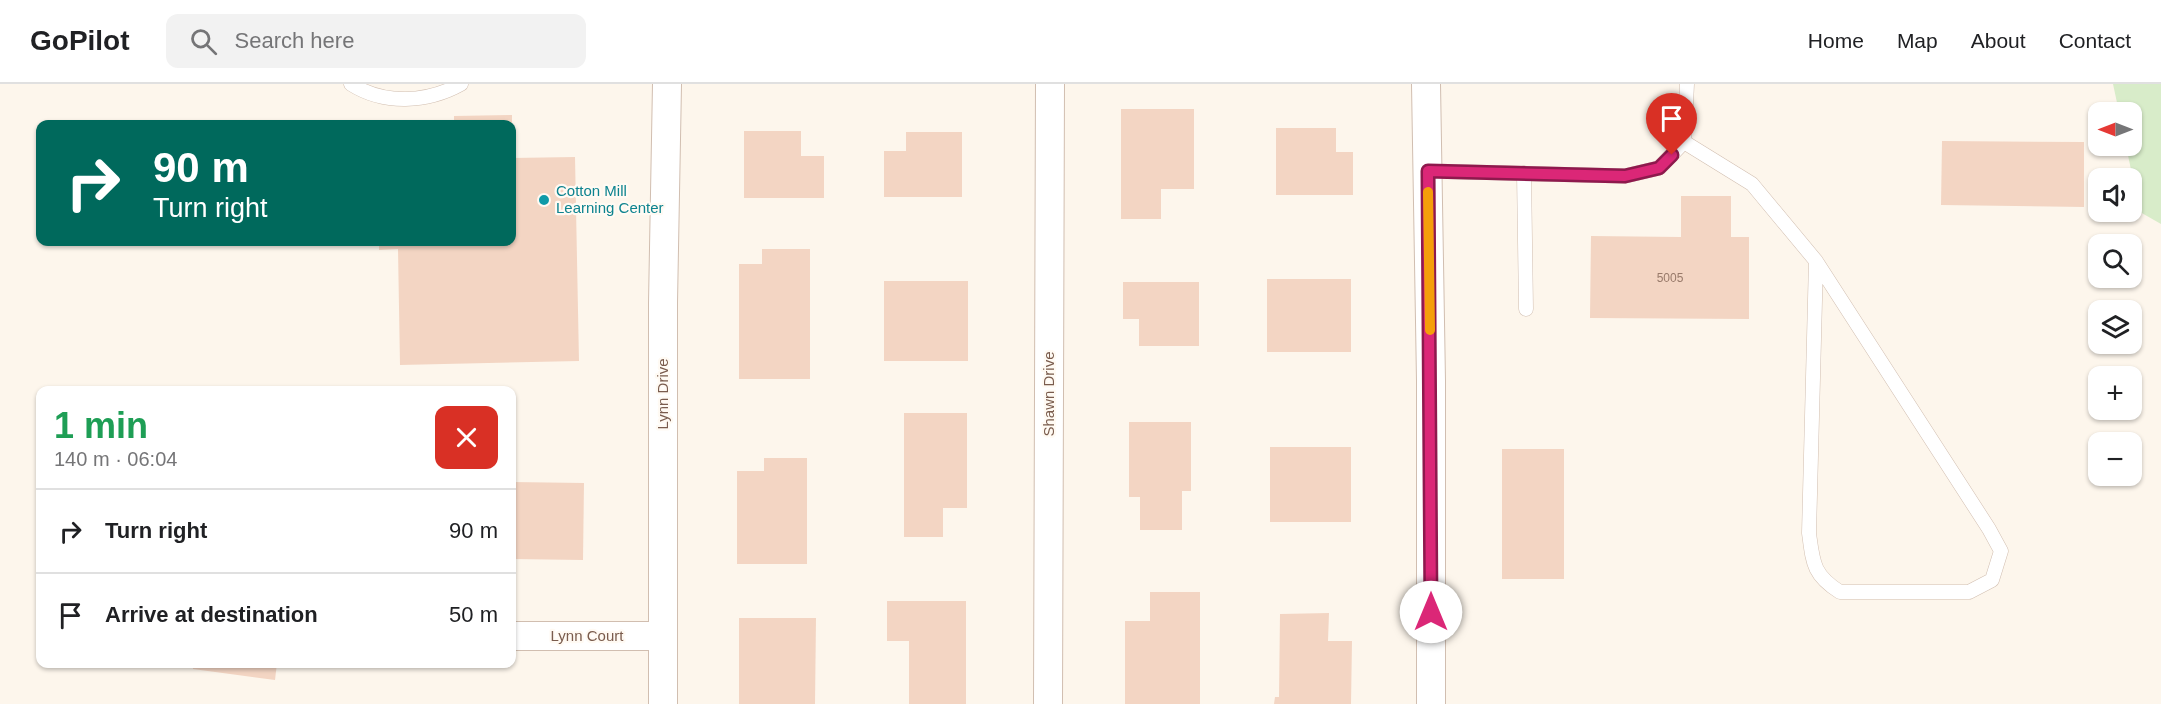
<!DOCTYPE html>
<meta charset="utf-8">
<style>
:root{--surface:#fff;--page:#f2f2f2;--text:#202124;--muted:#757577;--line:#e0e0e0}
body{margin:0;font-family:Arial,sans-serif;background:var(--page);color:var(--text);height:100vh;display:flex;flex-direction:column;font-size:22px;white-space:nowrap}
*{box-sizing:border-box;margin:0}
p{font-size:20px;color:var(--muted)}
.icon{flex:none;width:33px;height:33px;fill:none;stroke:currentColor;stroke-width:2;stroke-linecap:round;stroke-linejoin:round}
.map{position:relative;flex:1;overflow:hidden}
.panel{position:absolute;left:36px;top:302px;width:480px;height:282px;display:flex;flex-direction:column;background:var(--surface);border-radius:12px;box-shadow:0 2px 4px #0004}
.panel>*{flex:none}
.guide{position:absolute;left:36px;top:36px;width:480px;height:126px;border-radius:12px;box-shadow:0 2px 4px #0004;background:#00695c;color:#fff;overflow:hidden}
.needle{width:39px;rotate:270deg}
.fabs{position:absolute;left:2088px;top:18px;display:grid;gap:12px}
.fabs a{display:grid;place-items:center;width:54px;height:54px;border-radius:12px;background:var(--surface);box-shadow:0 2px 4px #0004;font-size:30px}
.pin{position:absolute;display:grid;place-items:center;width:51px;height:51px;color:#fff;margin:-62px -26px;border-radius:50% 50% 50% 0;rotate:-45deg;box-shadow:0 0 6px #0007}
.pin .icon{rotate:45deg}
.me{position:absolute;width:66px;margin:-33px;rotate:0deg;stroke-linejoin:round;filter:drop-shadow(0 0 4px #0008)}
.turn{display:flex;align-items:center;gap:21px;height:126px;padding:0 18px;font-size:27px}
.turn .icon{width:78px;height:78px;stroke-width:2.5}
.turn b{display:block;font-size:42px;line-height:51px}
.round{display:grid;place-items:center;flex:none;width:63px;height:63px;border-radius:12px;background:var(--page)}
.summary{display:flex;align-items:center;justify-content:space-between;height:102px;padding:0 18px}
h1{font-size:36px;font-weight:700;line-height:45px;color:#1e9e55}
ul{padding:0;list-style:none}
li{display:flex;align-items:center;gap:18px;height:84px;padding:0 18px;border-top:2px solid var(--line)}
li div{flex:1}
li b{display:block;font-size:22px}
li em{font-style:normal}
header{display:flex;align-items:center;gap:36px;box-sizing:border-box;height:84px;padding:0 30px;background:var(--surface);border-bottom:2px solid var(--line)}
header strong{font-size:28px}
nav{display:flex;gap:33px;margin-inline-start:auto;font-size:21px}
.search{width:420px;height:54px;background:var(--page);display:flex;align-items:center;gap:15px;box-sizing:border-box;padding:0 21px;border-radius:12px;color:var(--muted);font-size:22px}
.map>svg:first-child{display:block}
.green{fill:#d8ecc9}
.building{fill:#f3d5c3}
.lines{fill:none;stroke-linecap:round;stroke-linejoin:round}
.service-casing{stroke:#d1beb0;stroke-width:15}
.minor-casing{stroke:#d1beb0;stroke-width:30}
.service{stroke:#fff;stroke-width:14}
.minor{stroke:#fff;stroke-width:28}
.route-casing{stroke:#8e194d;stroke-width:15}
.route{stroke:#db2777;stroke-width:10}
.slow{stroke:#f59e0b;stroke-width:10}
.culture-dot{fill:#0f9aa8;stroke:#fffaf3;stroke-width:2}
.labels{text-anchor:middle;stroke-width:4.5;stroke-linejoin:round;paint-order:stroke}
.number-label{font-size:12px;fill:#987a6a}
.culture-label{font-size:15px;fill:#0d838f;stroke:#fffaf3;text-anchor:start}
.street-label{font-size:15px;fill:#7a5c4d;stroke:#fffaf3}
</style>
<header>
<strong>GoPilot</strong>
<div class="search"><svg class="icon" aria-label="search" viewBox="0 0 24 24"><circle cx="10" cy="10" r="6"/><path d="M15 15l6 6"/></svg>Search here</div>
<nav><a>Home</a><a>Map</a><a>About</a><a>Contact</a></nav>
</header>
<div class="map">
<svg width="2161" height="620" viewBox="0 0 2161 620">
<rect width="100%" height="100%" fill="#fdf6ec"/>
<polygon class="green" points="2113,0 2161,0 2161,140 2140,128 2126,62 2132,62 2132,28 2119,28"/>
<g class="building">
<polygon points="1121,25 1194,25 1194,105 1161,105 1161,135 1121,135"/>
<polygon points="512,31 512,40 454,40 454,32"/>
<polygon points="1276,44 1336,44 1336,68 1353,68 1353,111 1276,111"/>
<polygon points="744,47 801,47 801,72 824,72 824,114 744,114"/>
<polygon points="906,48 962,48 962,113 884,113 884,67 906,67"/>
<polygon points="1942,57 2084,58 2084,123 1941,121"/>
<polygon points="575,73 579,277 400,281 398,165 379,166 379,158 512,158 512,74"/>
<polygon points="1681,112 1731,112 1731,153 1749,153 1749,235 1590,234 1591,152 1681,153"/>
<polygon points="762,165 810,165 810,295 739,295 739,180 762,180"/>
<rect x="1267" y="195" width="84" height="73"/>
<rect x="884" y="197" width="84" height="80"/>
<polygon points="1123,198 1199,198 1199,262 1139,262 1139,235 1123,235"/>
<polygon points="904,329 967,329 967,424 943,424 943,453 904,453"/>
<polygon points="1129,338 1191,338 1191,407 1182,407 1182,446 1140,446 1140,413 1129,413"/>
<rect x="1270" y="363" width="81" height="75"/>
<rect x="1502" y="365" width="62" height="130"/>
<polygon points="764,374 807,374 807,480 737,480 737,387 764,387"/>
<polygon points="512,398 584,399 583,476 512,475"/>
<polygon points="1150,508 1200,508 1200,620 1125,620 1125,537 1150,537"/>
<polygon points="887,517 966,517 966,620 909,620 909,557 887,557"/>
<polygon points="1329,529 1328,557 1352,557 1351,620 1274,620 1275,613 1279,613 1280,530"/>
<polygon points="739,534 816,534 815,620 739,620"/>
<polygon points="193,579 277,579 275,596 193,585"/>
</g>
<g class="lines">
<defs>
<g id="service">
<path d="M 351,0 C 384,21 427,19 461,0"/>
<path d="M 1684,58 L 1752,100 L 1816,177 L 1989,445 L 2001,467 L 1992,496 L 1969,508 L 1840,508 C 1813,491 1813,479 1809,449 L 1816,177"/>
<polyline points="1428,87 1625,92 1659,84 1684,58 1687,0"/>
<polyline points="1524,89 1526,225"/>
</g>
<g id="minor">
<polyline points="1426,0 1431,297 1431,620"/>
<polyline points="512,552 662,552"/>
<polyline points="663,620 663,219 667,0"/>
<polyline points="1048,620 1050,0"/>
</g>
</defs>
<use href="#service" class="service-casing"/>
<use href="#minor" class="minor-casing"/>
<use href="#service" class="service"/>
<use href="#minor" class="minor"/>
</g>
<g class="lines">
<defs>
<polyline id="route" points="1431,528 1428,87 1625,92 1659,84 1672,71"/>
</defs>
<use href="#route" class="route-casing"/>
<use href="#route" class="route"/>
<polyline class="slow" points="1428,108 1430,246"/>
</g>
<circle class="culture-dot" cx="544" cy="116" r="6"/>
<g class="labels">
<g class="number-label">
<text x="1670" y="198">5005</text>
</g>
<g class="culture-label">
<text x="556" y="112">Cotton Mill<tspan x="556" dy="17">Learning Center</tspan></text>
</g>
<g class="street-label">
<text transform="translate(663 310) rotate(-90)" y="5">Lynn Drive</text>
<text transform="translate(1049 310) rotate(-90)" y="5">Shawn Drive</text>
<text x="587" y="557">Lynn Court</text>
</g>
</g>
</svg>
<div class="fabs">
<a><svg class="needle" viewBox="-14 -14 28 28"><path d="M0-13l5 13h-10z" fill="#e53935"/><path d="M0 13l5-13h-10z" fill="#757577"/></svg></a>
<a><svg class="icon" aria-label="sound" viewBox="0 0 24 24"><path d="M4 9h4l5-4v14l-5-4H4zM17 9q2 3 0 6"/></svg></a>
<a><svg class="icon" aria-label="search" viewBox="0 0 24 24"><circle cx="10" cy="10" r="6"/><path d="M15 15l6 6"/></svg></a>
<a><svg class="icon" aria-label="layers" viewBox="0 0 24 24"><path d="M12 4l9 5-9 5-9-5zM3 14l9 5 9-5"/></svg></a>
<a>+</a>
<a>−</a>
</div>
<div class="pin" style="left:1672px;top:71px;background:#d93025"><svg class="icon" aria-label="arrive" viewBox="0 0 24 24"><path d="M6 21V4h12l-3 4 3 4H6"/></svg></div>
<svg class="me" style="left:1431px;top:528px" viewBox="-20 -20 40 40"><circle r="19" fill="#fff"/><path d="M0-13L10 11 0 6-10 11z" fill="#db2777"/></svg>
<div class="guide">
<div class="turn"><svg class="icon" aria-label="right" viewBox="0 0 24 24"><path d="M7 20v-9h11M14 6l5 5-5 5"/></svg><div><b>90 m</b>Turn right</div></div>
</div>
<section class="panel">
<div class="summary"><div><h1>1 min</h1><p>140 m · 06:04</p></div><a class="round" style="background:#d93025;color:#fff"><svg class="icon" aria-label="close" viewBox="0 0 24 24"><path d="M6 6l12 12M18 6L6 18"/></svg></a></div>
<ul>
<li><svg class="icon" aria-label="right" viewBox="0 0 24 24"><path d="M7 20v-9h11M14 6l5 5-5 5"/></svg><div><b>Turn right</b></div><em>90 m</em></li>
<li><svg class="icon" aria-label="arrive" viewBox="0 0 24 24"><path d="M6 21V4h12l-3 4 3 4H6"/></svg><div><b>Arrive at destination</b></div><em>50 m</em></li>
</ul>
</section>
</div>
